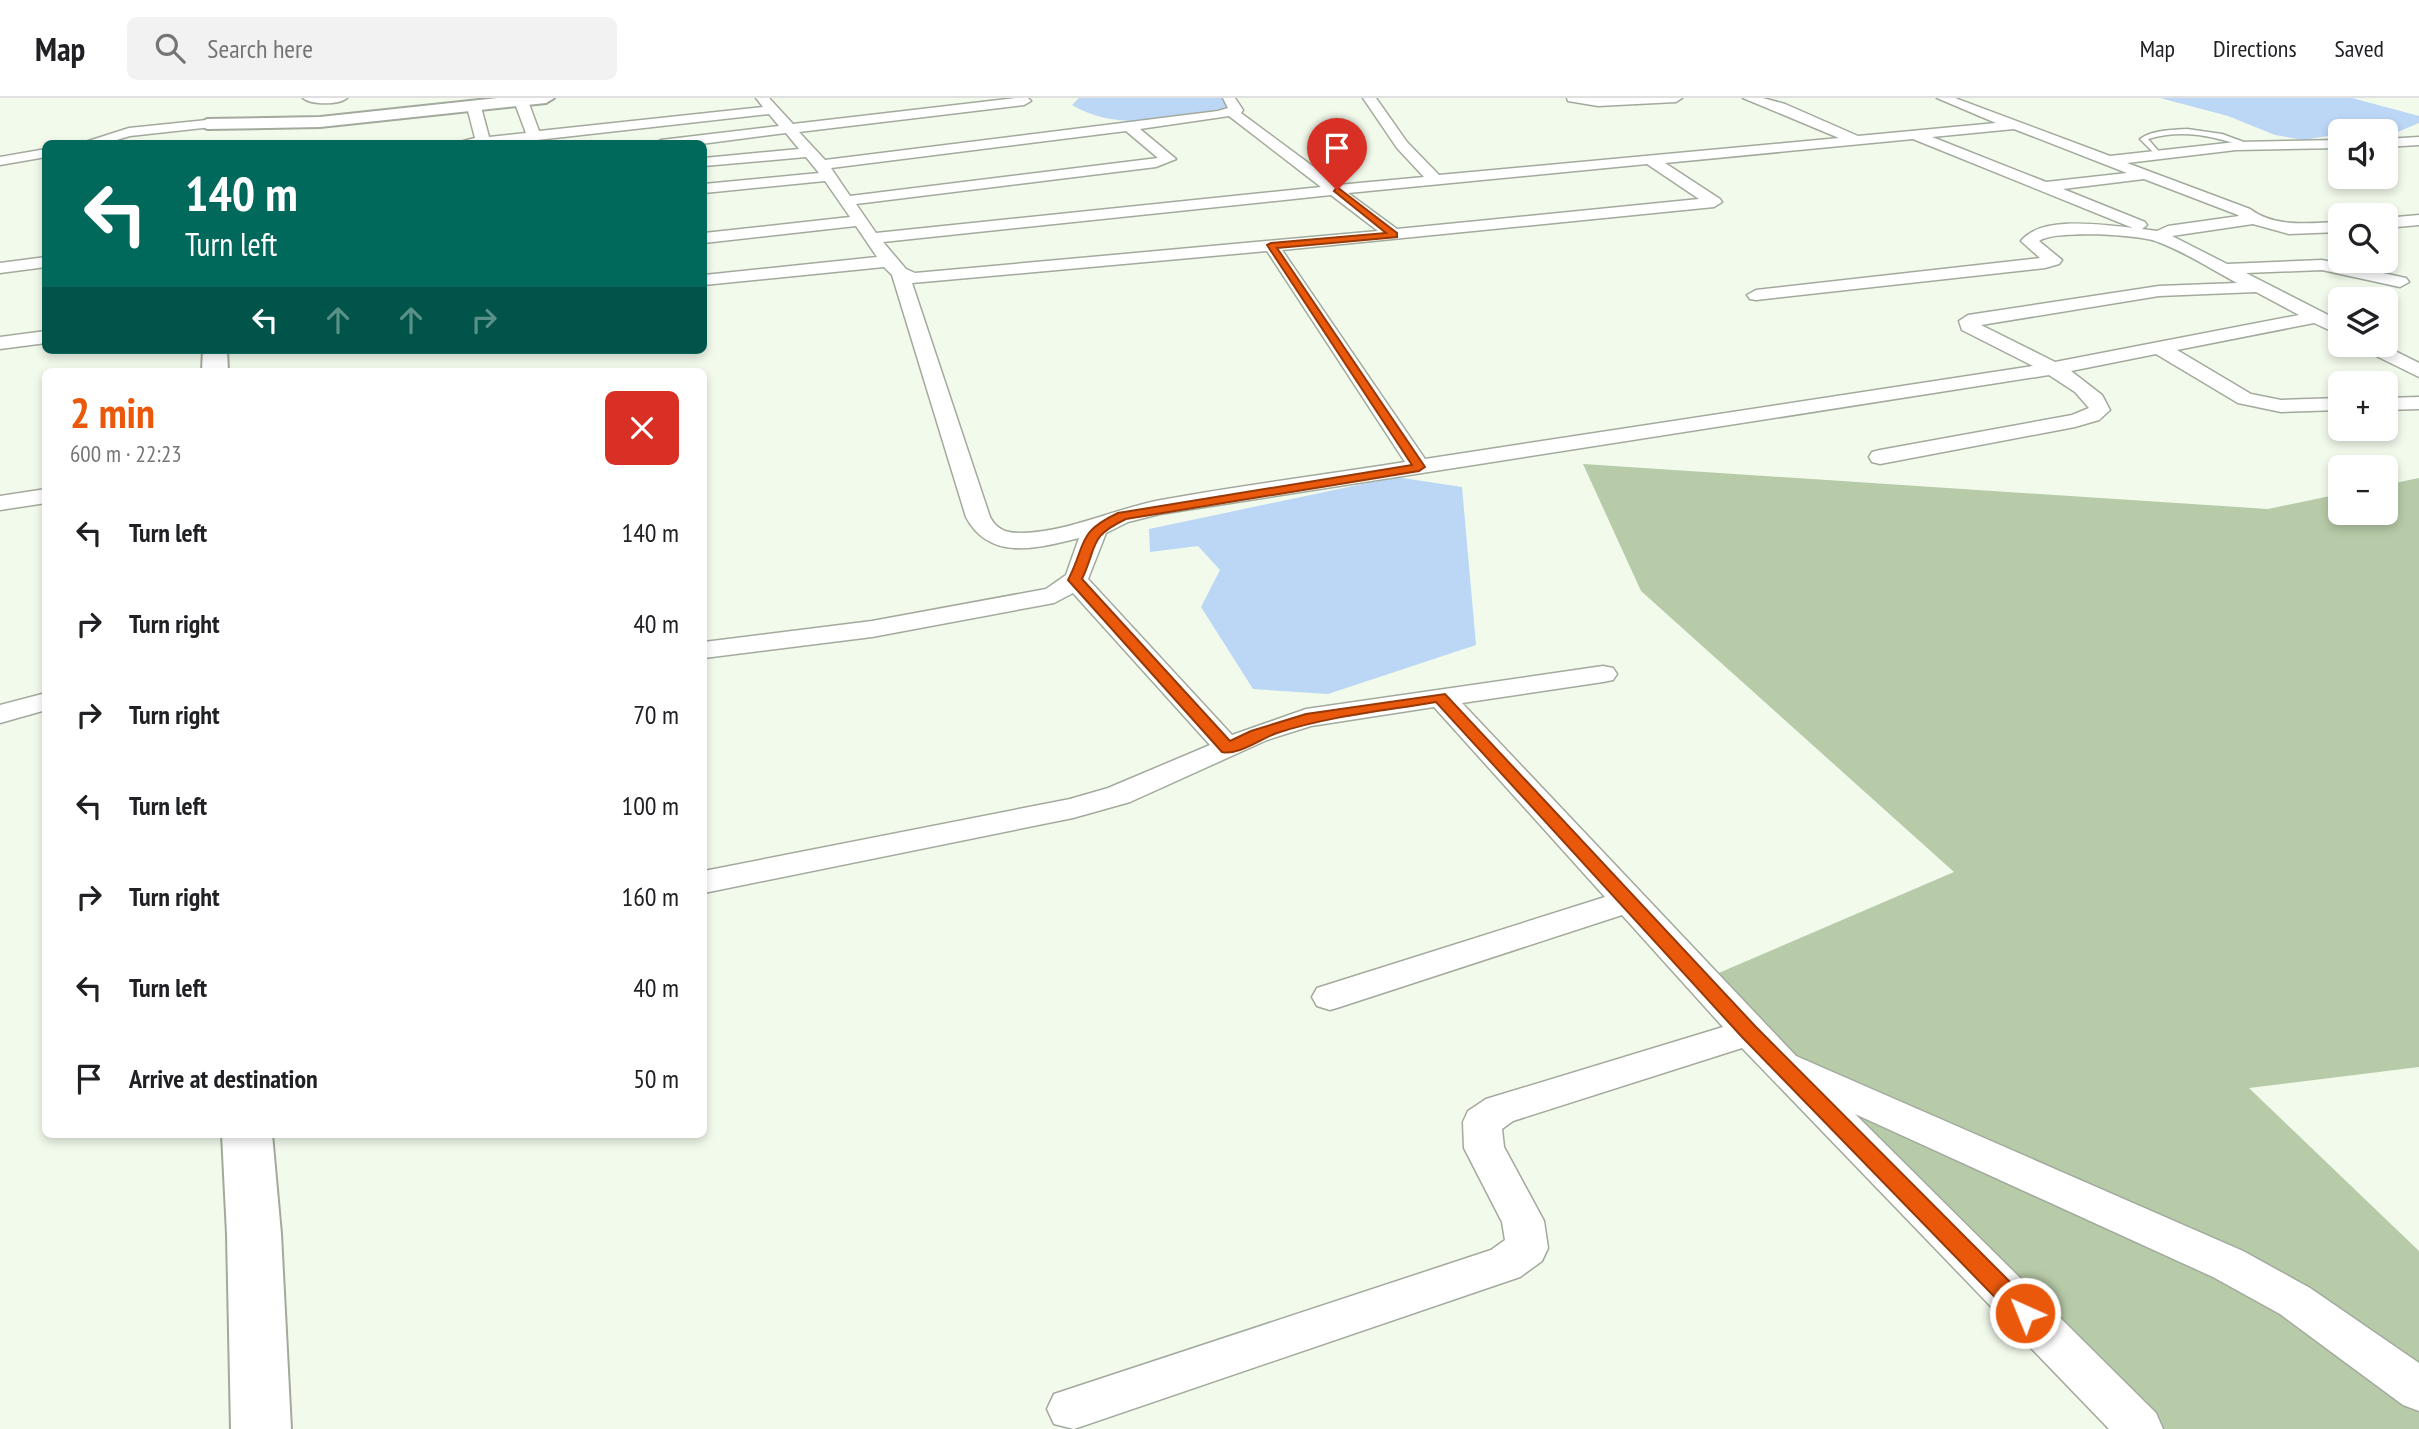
<!DOCTYPE html>
<meta charset="utf-8">
<style>
:root{--surface:#fff;--page:#f2f2f2;--text:#202124;--muted:#757577;--line:#e0e0e0;--accent:#ea580c}
body{margin:0;font-family:"PT Sans Narrow",sans-serif;background:var(--page);color:var(--text);height:100vh;display:flex;flex-direction:column;font-size:26px;white-space:nowrap}
*{box-sizing:border-box;margin:0}
p{font-size:23px;color:var(--muted)}
.icon{flex:none;width:38px;height:38px;fill:none;stroke:currentColor;stroke-width:2;stroke-linecap:round;stroke-linejoin:round}
.map{position:relative;flex:1;overflow:hidden}
.sheet{position:absolute;left:42px;top:270px;width:665px;height:770px;display:flex;flex-direction:column;background:var(--surface);border-radius:10px;box-shadow:0 4px 10px #0003}
.sheet>*{flex:none}
.hud{position:absolute;left:42px;top:42px;width:665px;height:214px;border-radius:10px;box-shadow:0 4px 10px #0003;background:#00695c;color:#fff;overflow:hidden}
.tools{position:absolute;left:2328px;top:21px;display:grid;gap:14px}
.tools a{display:grid;place-items:center;width:70px;height:70px;border-radius:10px;background:var(--surface);box-shadow:0 4px 10px #0003;font-size:35px}
.pin{position:absolute;display:grid;place-items:center;width:60px;height:60px;color:#fff;margin:-72px -30px;border-radius:50% 50% 50% 0;rotate:-45deg;box-shadow:0 0 7px #0007}
.pin .icon{rotate:45deg}
.me{position:absolute;width:77px;margin:-38px;rotate:316deg;stroke-linejoin:round;filter:drop-shadow(0 0 5px #0008)}
.turn{display:flex;align-items:center;gap:24px;height:147px;padding:0 28px;font-size:32px}
.turn .icon{width:91px;height:91px;stroke-width:2.5}
.turn b{display:block;font-size:49px;line-height:60px}
.lanes{display:flex;align-items:center;height:66px;padding:0 28px;background:#0003;justify-content:center;gap:35px;direction:ltr}
.lanes .off{opacity:.35}
.round{display:grid;place-items:center;flex:none;width:74px;height:74px;border-radius:10px;background:var(--page)}
.head{display:flex;align-items:center;justify-content:space-between;height:119px;padding:0 28px}
h1{font-size:42px;font-weight:700;line-height:52px;color:var(--accent)}
ul{padding:0;list-style:none}
li{display:flex;align-items:center;gap:21px;height:91px;padding:0 28px}
li div{flex:1}
li b{display:block;font-size:26px}
li em{font-style:normal}
header{display:flex;align-items:center;gap:42px;box-sizing:border-box;height:98px;padding:0 35px;background:var(--surface);border-bottom:2px solid var(--line)}
header strong{font-size:33px}
nav{display:flex;gap:38px;margin-inline-start:auto;font-size:24px}
.search{width:490px;height:63px;background:var(--page);display:flex;align-items:center;gap:18px;box-sizing:border-box;padding:0 24px;border-radius:10px;color:var(--muted);font-size:26px}
.map>svg:first-child{display:block}
.forest{fill:#b7cba8}
.water{fill:#bcd6f6}
.lines{fill:none;stroke-linecap:round;stroke-linejoin:round}
.lane-casing{stroke:#a2aa9d;stroke-width:3}
.street-casing{stroke:#a2aa9d;stroke-width:3}
.secondary-casing{stroke:#a2aa9d;stroke-width:4}
.lane{fill:#fff;fill-rule:evenodd}
.street{fill:#fff;fill-rule:evenodd}
.secondary{fill:#fff;fill-rule:evenodd}
.route{fill:#ea580c;stroke:#983908;stroke-width:2}
</style>
<header>
<strong>Map</strong>
<div class="search"><svg class="icon" aria-label="search" viewBox="0 0 24 24"><circle cx="10" cy="10" r="6"/><path d="M15 15l6 6"/></svg>Search here</div>
<nav><a>Map</a><a>Directions</a><a>Saved</a></nav>
</header>
<div class="map">
<svg width="2419" height="1331" viewBox="0 0 2419 1331">
<rect width="100%" height="100%" fill="#f2faec"/>
<polygon class="forest" points="1583,366 2268,411 2340,396 2340,415 2385,415 2385,387 2419,380 2419,969 2249,990 2419,1153 2419,1331 2114,1331 1714,877 1954,774 1641,493"/>
<g class="water">
<path d="M 1079,0 L 1223,0 L 1234,10 C 1180,19 1122,36 1072,7 Z"/>
<polygon points="2160,0 2352,0 2419,18 2419,25 2395,35 2340,33 2340,36 2303,42 2275,37 2228,18"/>
<polygon points="1396,379 1462,389 1476,547 1328,596 1253,591 1201,509 1220,472 1198,448 1150,454 1149,431"/>
</g>
<g class="lines">
<defs>
<path id="lane" d="M 2187,31 L 2222,36 L 2252,47 L 2248,49 C 2214,39 2184,30 2148,41 L 2161,56 L 2157,58 L 2140,41 C 2152,32 2172,32 2187,31 Z"/>
<g id="street">
<path d="M 303,0 L 347,0 C 339,7 311,7 303,0 Z"/>
<path d="M 517,0 L 526,0 L 528,3 L 539,33 L 763,9 L 756,0 L 769,0 L 793,26 L 1016,0 L 1028,0 L 1031,3 L 1024,7 L 799,34 L 825,62 L 1218,13 L 1228,10 L 1223,0 L 1235,0 L 1243,12 L 1241,15 L 1338,87 L 1424,79 L 1397,50 L 1363,0 L 1376,0 L 1407,44 L 1439,77 L 1839,40 L 1743,0 L 1763,0 L 1785,6 L 1858,38 L 1996,25 L 1937,0 L 1955,0 L 2110,58 L 2236,44 L 2340,42 L 2340,50 L 2236,52 L 2127,65 L 2250,111 C 2275,130 2309,125 2340,124 L 2340,134 L 2289,136 L 2253,126 L 2172,138 L 2227,166 L 2322,162 L 2406,180 L 2409,184 L 2400,189 L 2322,172 L 2246,175 L 2340,223 L 2340,237 L 2314,225 L 2177,252 L 2251,296 L 2281,302 L 2340,300 L 2340,312 L 2281,314 L 2238,305 L 2156,256 L 2071,273 L 2102,297 L 2110,312 L 2099,322 L 2075,329 L 1880,366 L 1872,364 L 1869,359 L 1872,354 L 1880,352 L 2072,317 L 2089,310 L 2075,294 L 2049,277 L 1160,416 L 1128,424 L 1106,435 L 1088,481 L 1232,637 L 1306,611 L 1603,568 L 1613,570 L 1617,576 L 1613,582 L 1603,584 L 1462,605 L 1796,958 L 2243,1153 L 2310,1190 L 2419,1265 L 2419,1313 L 2403,1307 L 2280,1216 L 2213,1179 L 1855,1016 L 2156,1315 L 2163,1331 L 2109,1331 L 1742,950 L 1513,1023 L 1502,1031 L 1504,1049 L 1544,1123 L 1548,1150 L 1542,1163 L 1520,1179 L 1074,1331 L 1054,1326 L 1047,1311 L 1054,1296 L 1491,1152 L 1505,1142 L 1502,1124 L 1464,1050 L 1463,1024 L 1468,1013 L 1486,1001 L 1723,929 L 1622,817 L 1343,908 L 1330,912 L 1317,908 L 1312,899 L 1317,890 L 1605,799 L 1434,609 L 1311,628 L 1267,642 L 1130,704 L 1073,720 L 704,795 L 704,773 L 1070,701 L 1108,690 L 1210,647 L 1073,495 L 1054,505 L 872,539 L 704,560 L 704,544 L 872,523 L 1046,491 L 1066,477 L 1079,440 C 1038,450 990,464 966,419 L 892,177 L 884,169 L 704,187 L 704,177 L 877,159 L 856,128 L 704,145 L 704,135 L 850,119 L 825,83 L 704,95 L 704,86 L 819,75 L 806,59 L 704,68 L 704,60 L 799,51 L 786,35 L 701,46 L 654,46 L 661,42 L 779,28 L 769,16 L 502,46 L 452,46 L 475,40 L 467,9 L 474,5 L 481,9 L 489,39 L 526,35 L 514,3 ZM 1229,18 L 1321,89 L 876,135 L 856,106 L 1156,69 L 1176,61 L 1140,31 ZM 2014,31 L 2127,75 L 2046,84 L 1932,39 ZM 1126,33 L 1158,60 L 850,98 L 831,70 ZM 1913,41 L 2133,130 C 2103,127 2041,117 2021,143 L 2040,160 L 1756,192 L 1747,197 L 1750,201 L 1756,202 L 2045,170 L 2059,166 L 2062,162 L 2039,143 C 2054,132 2140,136 2158,144 C 2185,154 2211,171 2237,185 L 2159,188 L 1968,217 L 1959,223 L 1962,232 L 2033,268 L 1425,361 L 1282,152 L 1714,109 L 1722,104 L 1720,101 L 1665,65 ZM 1647,66 L 1699,101 L 1397,131 L 1348,95 ZM 2144,81 L 2238,117 L 2239,118 L 2168,128 L 2157,133 L 2142,131 L 2147,127 L 2145,124 L 2063,91 ZM 1331,97 L 1378,133 L 915,175 L 906,171 L 883,144 ZM 1267,153 L 1405,364 C 1324,377 1242,387 1161,402 C 1113,411 1070,434 1021,435 C 1006,435 997,432 990,419 L 912,185 ZM 2256,194 L 2299,217 L 2055,264 L 1981,227 L 2159,198 Z"/>
<polygon points="1567,0 1682,0 1676,4 1598,8 1568,3"/>
<polygon points="207,22 214,26 212,29 130,38 103,46 79,46 129,30"/>
<polygon points="2419,39 2419,47 2385,49 2385,41"/>
<polygon points="46,51 46,59 0,67 0,59"/>
<polygon points="2419,117 2419,127 2385,130 2385,120"/>
<polygon points="46,159 46,169 0,175 0,165"/>
<polygon points="46,233 46,245 0,251 0,239"/>
<polygon points="2359,247 2383,247 2419,265 2419,279 2362,251"/>
<polygon points="2419,299 2419,311 2385,312 2385,300"/>
<polygon points="46,391 46,405 0,412 0,398"/>
<polygon points="46,595 46,612 0,625 0,607"/>
</g>
<g id="secondary">
<polygon points="498,0 554,0 546,5 320,29 207,31 198,26 207,21 320,19"/>
<polygon points="203,252 227,252 228,273 202,273"/>
<polygon points="222,1036 272,1036 281,1136 291,1331 231,1331 227,1136"/>
</g>
</defs>
<use href="#lane" class="lane-casing"/>
<use href="#street" class="street-casing"/>
<use href="#secondary" class="secondary-casing"/>
<use href="#lane" class="lane"/>
<use href="#street" class="street"/>
<use href="#secondary" class="secondary"/>
</g>
<path class="route" d="M 1337,89 L 1397,135 L 1397,139 L 1277,150 L 1425,369 L 1419,373 L 1126,421 C 1088,439 1098,447 1082,481 L 1230,643 L 1251,633 L 1306,616 L 1445,596 L 1756,929 L 2034,1208 L 2037,1215 L 2034,1222 L 2025,1226 L 2017,1222 L 1742,939 L 1436,604 C 1383,613 1329,618 1277,635 C 1262,640 1238,658 1222,654 L 1068,482 C 1087,445 1076,435 1118,415 L 1412,367 L 1267,147 L 1271,145 L 1386,135 L 1334,93 Z"/>
</svg>
<div class="tools">
<a><svg class="icon" aria-label="sound" viewBox="0 0 24 24"><path d="M4 9h4l5-4v14l-5-4H4zM17 9q2 3 0 6"/></svg></a>
<a><svg class="icon" aria-label="search" viewBox="0 0 24 24"><circle cx="10" cy="10" r="6"/><path d="M15 15l6 6"/></svg></a>
<a><svg class="icon" aria-label="layers" viewBox="0 0 24 24"><path d="M12 4l9 5-9 5-9-5zM3 14l9 5 9-5"/></svg></a>
<a>+</a>
<a>−</a>
</div>
<div class="pin" style="left:1337px;top:92px;background:#d93025"><svg class="icon" aria-label="arrive" viewBox="0 0 24 24"><path d="M6 21V4h12l-3 4 3 4H6"/></svg></div>
<svg class="me" style="left:2025px;top:1215px" viewBox="-20 -20 40 40"><circle r="17" fill="#ea580c" stroke="#fff" stroke-width="3"/><path d="M0-11L8 9 0 5-8 9z" fill="#fff"/></svg>
<div class="hud">
<div class="turn"><svg class="icon" aria-label="left" viewBox="0 0 24 24"><path d="M17 20v-9H6M10 6l-5 5 5 5"/></svg><div><b>140 m</b>Turn left</div></div>
<div class="lanes"><svg class="icon" aria-label="left" viewBox="0 0 24 24"><path d="M17 20v-9H6M10 6l-5 5 5 5"/></svg><svg class="icon off" aria-label="ahead" viewBox="0 0 24 24"><path d="M12 20V5M6 11l6-6 6 6"/></svg><svg class="icon off" aria-label="ahead" viewBox="0 0 24 24"><path d="M12 20V5M6 11l6-6 6 6"/></svg><svg class="icon off" aria-label="right" viewBox="0 0 24 24"><path d="M7 20v-9h11M14 6l5 5-5 5"/></svg></div>
</div>
<section class="sheet">
<div class="head"><div><h1>2 min</h1><p>600 m · 22:23</p></div><a class="round" style="background:#d93025;color:#fff"><svg class="icon" aria-label="close" viewBox="0 0 24 24"><path d="M6 6l12 12M18 6L6 18"/></svg></a></div>
<ul>
<li><svg class="icon" aria-label="left" viewBox="0 0 24 24"><path d="M17 20v-9H6M10 6l-5 5 5 5"/></svg><div><b>Turn left</b></div><em>140 m</em></li>
<li><svg class="icon" aria-label="right" viewBox="0 0 24 24"><path d="M7 20v-9h11M14 6l5 5-5 5"/></svg><div><b>Turn right</b></div><em>40 m</em></li>
<li><svg class="icon" aria-label="right" viewBox="0 0 24 24"><path d="M7 20v-9h11M14 6l5 5-5 5"/></svg><div><b>Turn right</b></div><em>70 m</em></li>
<li><svg class="icon" aria-label="left" viewBox="0 0 24 24"><path d="M17 20v-9H6M10 6l-5 5 5 5"/></svg><div><b>Turn left</b></div><em>100 m</em></li>
<li><svg class="icon" aria-label="right" viewBox="0 0 24 24"><path d="M7 20v-9h11M14 6l5 5-5 5"/></svg><div><b>Turn right</b></div><em>160 m</em></li>
<li><svg class="icon" aria-label="left" viewBox="0 0 24 24"><path d="M17 20v-9H6M10 6l-5 5 5 5"/></svg><div><b>Turn left</b></div><em>40 m</em></li>
<li><svg class="icon" aria-label="arrive" viewBox="0 0 24 24"><path d="M6 21V4h12l-3 4 3 4H6"/></svg><div><b>Arrive at destination</b></div><em>50 m</em></li>
</ul>
</section>
</div>
